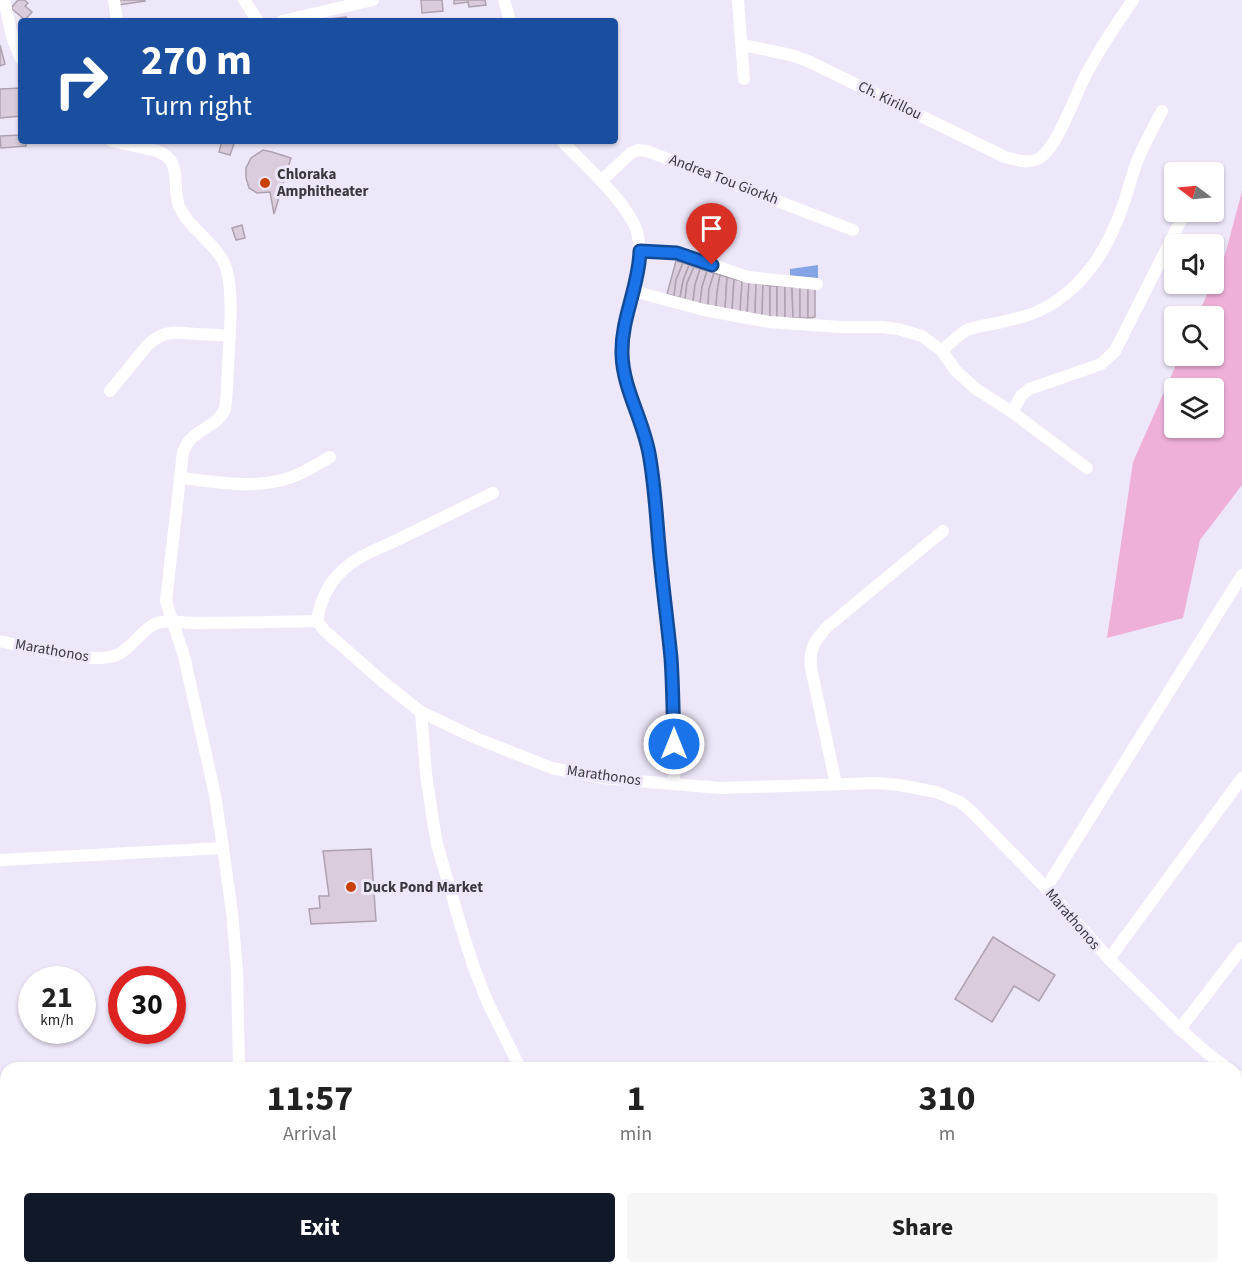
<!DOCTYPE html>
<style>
:root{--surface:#fff;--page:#f6f6f6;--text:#222;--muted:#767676;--accent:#111827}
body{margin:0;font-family:"Source Sans 3",sans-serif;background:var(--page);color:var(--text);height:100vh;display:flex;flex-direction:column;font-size:22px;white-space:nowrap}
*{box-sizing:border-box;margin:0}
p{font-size:20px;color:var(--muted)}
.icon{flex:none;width:33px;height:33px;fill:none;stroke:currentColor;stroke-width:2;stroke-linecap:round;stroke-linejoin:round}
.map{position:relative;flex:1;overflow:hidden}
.sheet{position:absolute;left:0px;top:1062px;width:1242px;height:212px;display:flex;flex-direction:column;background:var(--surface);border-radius:18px 18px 0 0;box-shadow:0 2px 4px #0004}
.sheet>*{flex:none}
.hud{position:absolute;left:18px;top:18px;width:600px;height:126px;border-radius:6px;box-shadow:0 2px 4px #0004;background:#1a4fa0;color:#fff;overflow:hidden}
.needle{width:39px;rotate:286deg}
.buttons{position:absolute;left:1164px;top:162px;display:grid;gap:12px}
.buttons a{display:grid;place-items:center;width:60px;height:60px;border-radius:6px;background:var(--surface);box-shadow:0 2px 4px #0004;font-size:30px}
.speed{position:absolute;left:18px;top:966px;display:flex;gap:12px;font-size:30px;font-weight:700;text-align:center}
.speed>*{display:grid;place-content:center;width:78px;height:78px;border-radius:50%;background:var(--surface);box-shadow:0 2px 4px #0004;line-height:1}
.speed small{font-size:15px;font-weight:400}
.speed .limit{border:9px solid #d22;background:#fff;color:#111}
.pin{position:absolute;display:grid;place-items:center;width:51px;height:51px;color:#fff;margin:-62px -26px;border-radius:50% 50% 50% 0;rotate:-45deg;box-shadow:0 0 6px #0007}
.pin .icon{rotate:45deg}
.me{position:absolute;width:66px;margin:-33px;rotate:0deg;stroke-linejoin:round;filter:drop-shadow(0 0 4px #0008)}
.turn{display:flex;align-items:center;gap:21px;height:126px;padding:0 24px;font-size:27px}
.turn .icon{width:78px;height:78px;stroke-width:2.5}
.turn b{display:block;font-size:42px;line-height:51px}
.eta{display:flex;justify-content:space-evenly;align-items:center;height:102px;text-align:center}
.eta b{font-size:36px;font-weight:700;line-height:42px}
.cta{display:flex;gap:12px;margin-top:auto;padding:12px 24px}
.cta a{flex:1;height:69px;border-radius:6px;background:var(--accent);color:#fff;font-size:24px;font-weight:700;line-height:69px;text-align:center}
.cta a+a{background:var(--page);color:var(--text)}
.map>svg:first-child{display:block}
.green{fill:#efb0d8;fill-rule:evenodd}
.water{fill:#85a4e5}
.building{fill:#daccdc;stroke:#aea1b0;stroke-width:1.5}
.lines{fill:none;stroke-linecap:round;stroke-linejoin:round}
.minor{stroke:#fff;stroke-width:12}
.secondary{stroke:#fff;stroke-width:16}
.route-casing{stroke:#114b97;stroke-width:15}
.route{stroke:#1a73e8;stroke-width:10}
.poi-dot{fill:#c84205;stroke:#eee7fa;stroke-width:2}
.labels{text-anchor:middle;stroke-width:6;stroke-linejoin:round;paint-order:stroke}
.street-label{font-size:15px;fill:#3b383f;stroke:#eee7fa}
.poi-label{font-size:15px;font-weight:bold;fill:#3b383f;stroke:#eee7fa;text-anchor:start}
</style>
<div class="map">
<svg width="1242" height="1273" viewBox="0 0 1242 1273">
<rect width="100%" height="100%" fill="#eee7fa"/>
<path class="green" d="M 1242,191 L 1242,485 L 1200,540 L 1183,618 L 1107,638 L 1133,462 L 1180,356 L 1214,356 L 1214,316 L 1197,316 L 1212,284 L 1214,284 L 1214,280 L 1225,255 ZM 1174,388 L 1214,388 L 1214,428 L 1174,428 Z"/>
<polygon class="water" points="818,265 818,281 790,277 790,269"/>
<g class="building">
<polygon points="18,0 24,0 28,3 25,6 32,12 25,20 11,8"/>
<polygon points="118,0 145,0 145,1 119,5"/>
<polygon points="421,0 442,0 443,11 422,13"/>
<polygon points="454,0 485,0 486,5 469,7 468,2 454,4"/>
<polygon points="346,17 347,21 321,21 321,20"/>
<polygon points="0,45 5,64 0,66"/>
<polygon points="21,88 21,116 0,118 0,89"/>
<polygon points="21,135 21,141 26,141 26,146 1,148 0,136"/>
<polygon points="222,141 235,141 230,155 219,152"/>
<polygon points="263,150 272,152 291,158 274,214 270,192 257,193 249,188 246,178 246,168 251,158"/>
<polygon points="242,225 245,238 236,240 232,228"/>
<polygon points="676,261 683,263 676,280 674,296 667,294"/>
<polygon points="683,263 689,265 683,281 680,298 674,296 676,280"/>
<polygon points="689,265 694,267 687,283 685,300 680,298 683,281"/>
<polygon points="694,267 700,269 695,285 693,302 685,300 687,283"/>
<polygon points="700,269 707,271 702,287 700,304 693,302 695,285"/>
<polygon points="707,271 714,273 709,289 708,306 700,304 702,287"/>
<polygon points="714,273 720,275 717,292 716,308 708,306 709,289"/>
<polygon points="720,275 727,277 725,310 716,308 717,292"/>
<polygon points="727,277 734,279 732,312 725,310"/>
<polygon points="734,279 742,281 740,314 732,312"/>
<polygon points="742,281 749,282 747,315 740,314"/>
<polygon points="749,282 756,283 755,316 747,315"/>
<polygon points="756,283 763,284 762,317 755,316"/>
<polygon points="763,284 770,286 770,318 762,317"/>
<rect x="770" y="286" width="7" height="32"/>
<polygon points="777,286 785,286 785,319 777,318"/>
<polygon points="785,286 792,287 793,318 785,319"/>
<polygon points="792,287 800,287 800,318 793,318"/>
<polygon points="800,287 808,288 808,318 800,318"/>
<polygon points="808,288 815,289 815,317 808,318"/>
<polygon points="371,849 376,921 311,924 309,909 320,908 319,896 329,896 323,851"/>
<polygon points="993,937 1055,975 1039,1001 1014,986 992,1022 955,999"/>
</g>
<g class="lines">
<g class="minor">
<polyline points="4,0 13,40 21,59"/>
<polyline points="114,0 117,21"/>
<polyline points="244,0 258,21"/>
<polyline points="504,0 510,21"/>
<polyline points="738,0 744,79"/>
<polyline points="282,21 373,0"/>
<path d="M 742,45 L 791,55 L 808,61 L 1005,157 C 1017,160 1030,165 1041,157 C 1059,144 1076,92 1088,71 C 1101,46 1117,23 1133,0"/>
<path d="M 112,141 L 157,151 C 184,161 171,185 179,206 C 188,227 211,240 222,259 C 236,282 229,341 228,368 C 227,382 227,396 225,409 C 218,425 202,427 191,439 C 187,443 185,447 183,452 L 166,601 L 184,656 L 215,795 L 223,848 L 232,912 L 237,971 L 239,1068"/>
<path d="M 562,141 C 583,163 629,204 637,232 C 646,264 629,293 624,325 C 622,335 621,346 622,357 C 624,392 644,422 650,457 C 656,493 657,530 661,566 C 664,598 669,629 671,661 C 674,702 674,743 674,784"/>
<polyline points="601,181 631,153 638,150 647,151 853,230"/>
<polyline points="640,251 677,253 748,277 817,284"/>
<polyline points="633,291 704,310 769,322 840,327 883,327 898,329 922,336 942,351 956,371 976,389 1012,412 1087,468"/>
<path d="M 942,351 C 949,344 958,335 967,330 C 976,326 987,325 998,323 C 1015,319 1034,315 1050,305 C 1087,283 1108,248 1122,208 C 1127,194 1131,179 1136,164 C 1143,146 1153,128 1162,111"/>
<path d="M 110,391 L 146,347 C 161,330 175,332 195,334 C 207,334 218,335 230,336"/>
<polyline points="1012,412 1021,396 1029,389 1093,367 1101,364 1115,351 1185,212"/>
<path d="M 180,478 C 217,482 261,491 297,475 C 308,470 320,463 330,457"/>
<path d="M 317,621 C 320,603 327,585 341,572 C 355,557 378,549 397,540 C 429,524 461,509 493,493"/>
<path d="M 0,641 C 27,647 94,665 117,655 C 133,648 145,624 161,622 C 172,620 185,623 197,623 C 237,623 277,622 317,621 L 325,631 L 382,681 L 421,712 L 478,739 L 552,768 L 603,778 L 720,788 L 877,783 L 899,785 L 936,792 L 960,802 L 969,809 L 1046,888 L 1109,959 L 1180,1029 L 1206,1052 L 1227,1068"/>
<polyline points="421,712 426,774 433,821 437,844 462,930 473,965 487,1001 520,1068"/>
<path d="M 836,784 L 811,668 C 809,649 814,641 827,627 L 943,531"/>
<polyline points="0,860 223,848"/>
<polyline points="1046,888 1242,575"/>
<polyline points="1109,959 1242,778"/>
<polyline points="1180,1029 1242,948"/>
<polyline points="1236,1075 1242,1078"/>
<polyline points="563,1273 564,1268"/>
</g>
<g class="secondary">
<polyline points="0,1242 6,1242"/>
<polyline points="208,1268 243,1273"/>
<path d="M 604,1273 C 670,1268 738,1265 804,1273"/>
</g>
</g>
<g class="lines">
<defs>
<path id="route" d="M 674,744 C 673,715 673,686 671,658 C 668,627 664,597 661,567 C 657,531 656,494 650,459 C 645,422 623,391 622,354 C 621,318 639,287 640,251 L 677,253 L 712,265"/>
</defs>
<use href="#route" class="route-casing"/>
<use href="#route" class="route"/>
</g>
<g class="poi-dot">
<circle cx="265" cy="183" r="6"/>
<circle cx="351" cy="887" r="6"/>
</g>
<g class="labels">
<g class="street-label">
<text transform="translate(890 100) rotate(26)" y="5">Ch. Kirillou</text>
<text transform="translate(724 179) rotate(21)" y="5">Andrea Tou Giorkh</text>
<text transform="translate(52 650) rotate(10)" y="5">Marathonos</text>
<text transform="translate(604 775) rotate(8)" y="5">Marathonos</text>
<text transform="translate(1073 919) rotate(49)" y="5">Marathonos</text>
</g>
<g class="poi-label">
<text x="277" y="179">Chloraka<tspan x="277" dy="17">Amphitheater</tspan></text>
<text x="363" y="892">Duck Pond Market</text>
</g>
</g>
</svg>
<div class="buttons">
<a><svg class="needle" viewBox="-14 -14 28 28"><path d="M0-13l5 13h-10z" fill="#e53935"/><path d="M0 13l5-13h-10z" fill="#767676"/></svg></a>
<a><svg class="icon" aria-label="sound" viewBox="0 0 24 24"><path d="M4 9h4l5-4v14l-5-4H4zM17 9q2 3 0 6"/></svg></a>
<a><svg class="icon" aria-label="search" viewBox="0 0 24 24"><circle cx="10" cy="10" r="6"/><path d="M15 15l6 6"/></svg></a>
<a><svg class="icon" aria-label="layers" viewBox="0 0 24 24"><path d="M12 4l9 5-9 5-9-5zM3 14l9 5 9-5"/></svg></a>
</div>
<div class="speed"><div>21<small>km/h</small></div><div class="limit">30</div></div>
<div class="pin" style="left:712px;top:265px;background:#d93025"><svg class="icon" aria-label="arrive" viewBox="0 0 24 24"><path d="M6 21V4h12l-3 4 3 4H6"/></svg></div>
<svg class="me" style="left:674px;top:744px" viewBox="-20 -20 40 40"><circle r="17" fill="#1a73e8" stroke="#fff" stroke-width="3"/><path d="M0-11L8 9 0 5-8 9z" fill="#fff"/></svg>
<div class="hud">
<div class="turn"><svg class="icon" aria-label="right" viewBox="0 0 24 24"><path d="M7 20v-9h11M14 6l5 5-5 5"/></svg><div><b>270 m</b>Turn right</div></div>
</div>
<section class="sheet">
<div class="eta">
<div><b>11:57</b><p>Arrival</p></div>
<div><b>1</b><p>min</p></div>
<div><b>310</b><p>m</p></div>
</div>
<div class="cta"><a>Exit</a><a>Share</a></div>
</section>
</div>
